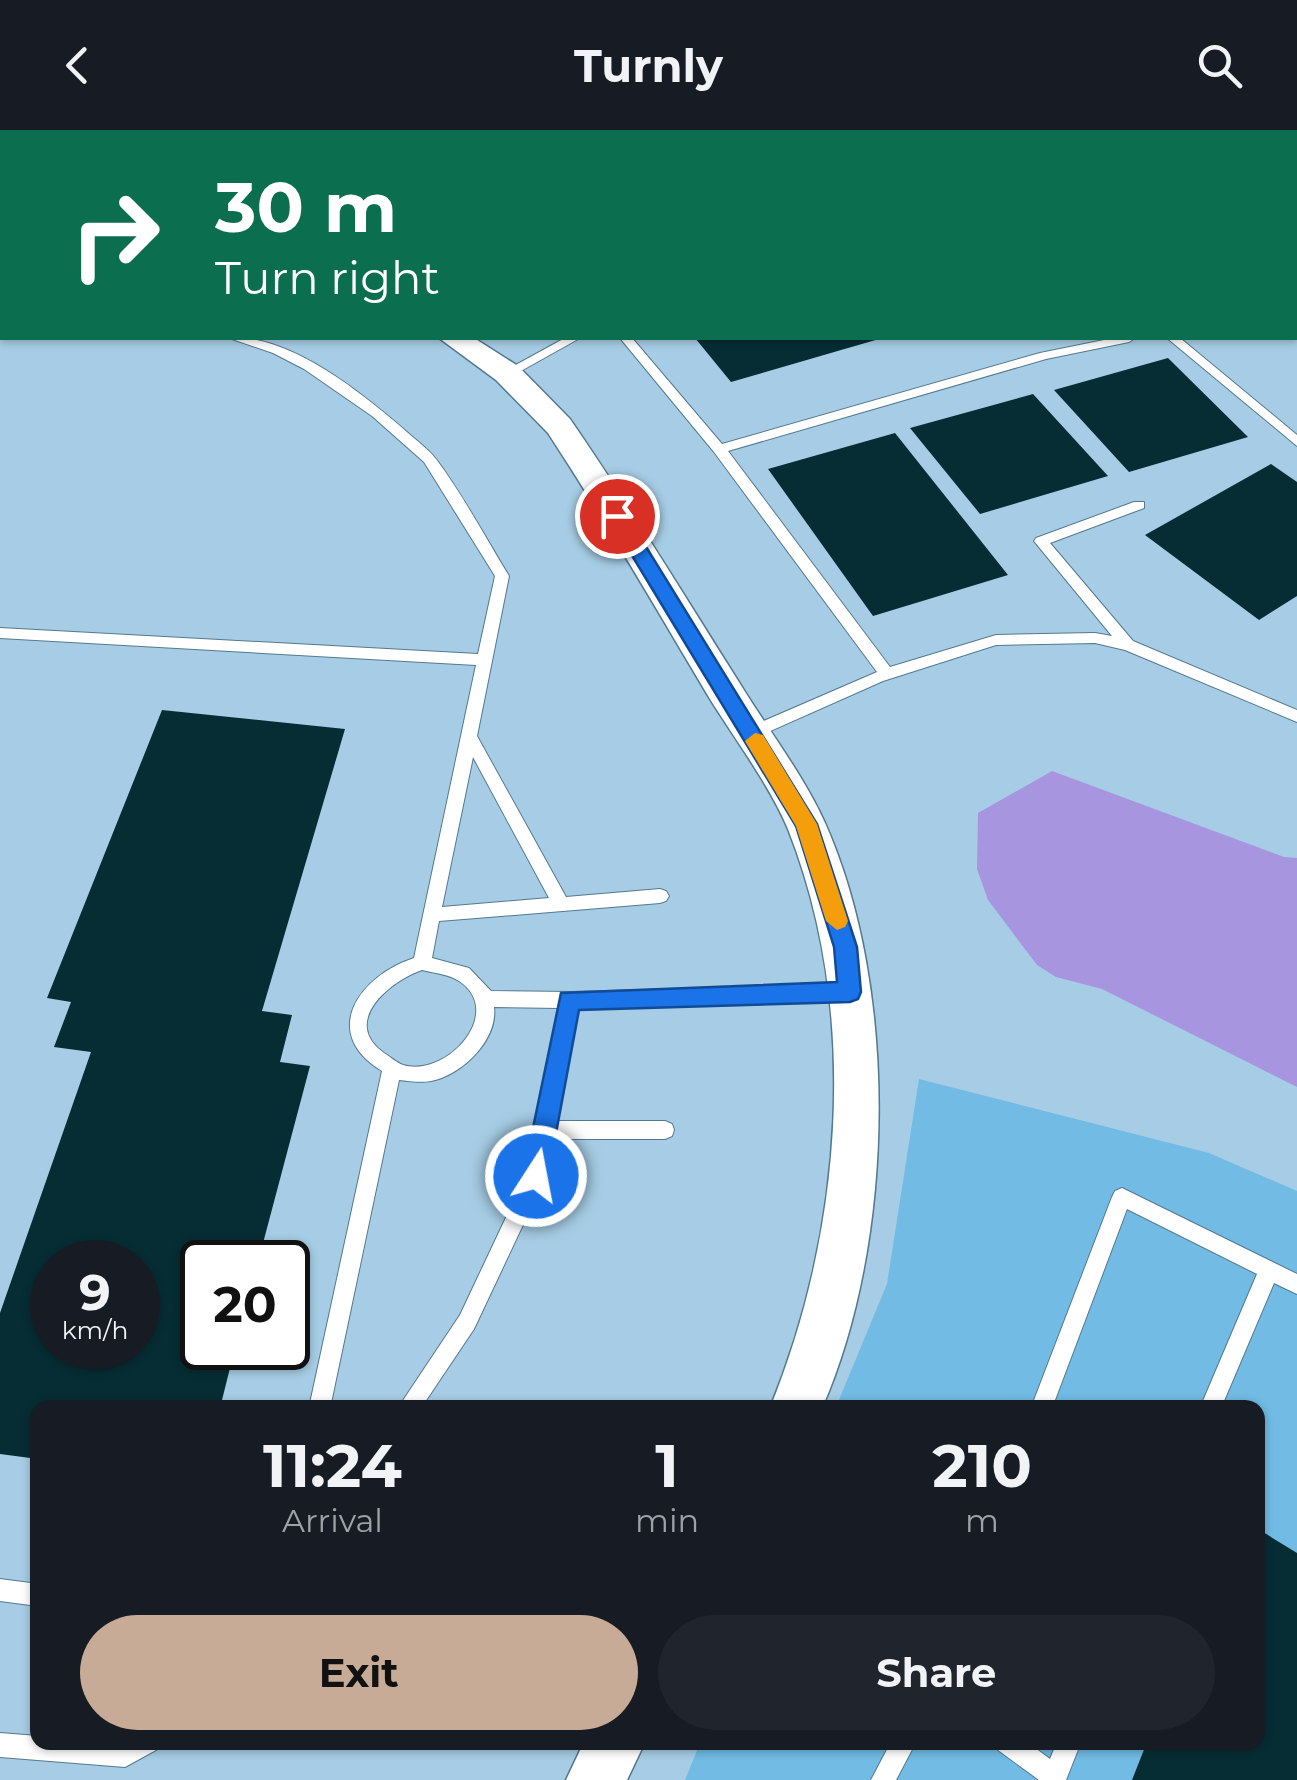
<!DOCTYPE html>
<style>
:root{--surface:#171b24;--page:#20242c;--text:#f1f3f6;--muted:#9ea1a6;--accent:#c8ab96}
body{margin:0;font-family:Montserrat,sans-serif;background:var(--page);color:var(--text);height:100vh;display:flex;flex-direction:column;font-size:38px;white-space:nowrap}
*{box-sizing:border-box;margin:0}
p{font-size:32px;color:var(--muted)}
.icon{flex:none;width:55px;height:55px;fill:none;stroke:currentColor;stroke-width:2;stroke-linecap:round;stroke-linejoin:round}
.map{position:relative;flex:1;overflow:hidden}
.drawer{position:absolute;left:30px;top:1270px;width:1235px;height:350px;display:flex;flex-direction:column;background:var(--surface);border-radius:20px;box-shadow:0 2px 8px #0004}
.drawer>*{flex:none}
.guide{position:absolute;left:0px;top:0px;width:1298px;height:210px;box-shadow:0 2px 8px #0004;background:#0b6e4f;color:#fff;overflow:hidden}
.speed{position:absolute;left:30px;top:1110px;display:flex;gap:20px;font-size:50px;font-weight:700;text-align:center}
.speed>*{display:grid;place-content:center;width:130px;height:130px;border-radius:50%;background:var(--surface);box-shadow:0 2px 8px #0004;line-height:1}
.speed small{font-size:25px;font-weight:400}
.speed .limit{border:5px solid #111;border-radius:15px;background:#fff;color:#111}
.pin{position:absolute;display:grid;place-items:center;width:85px;height:85px;color:#fff;margin:-42px;border:5px solid #fff;border-radius:50%;box-shadow:0 2px 10px #0007}
.me{position:absolute;width:110px;margin:-55px;rotate:11deg;stroke-linejoin:round;filter:drop-shadow(0 0 8px #0008)}
.turn{display:flex;align-items:center;gap:35px;height:210px;padding:0 50px;font-size:45px}
.turn .icon{width:130px;height:130px;stroke-width:2.5}
.turn b{display:block;font-size:70px;line-height:85px}
.eta{display:flex;justify-content:space-evenly;align-items:center;height:170px;text-align:center}
.eta b{font-size:60px;font-weight:700;line-height:70px}
.button{display:flex;gap:20px;margin-top:auto;padding:20px 50px}
.button a{flex:1;height:115px;border-radius:60px;background:var(--accent);color:#111;font-size:40px;font-weight:700;line-height:115px;text-align:center}
.button a+a{background:var(--page);color:var(--text)}
header{display:flex;justify-content:space-between;align-items:center;height:130px;padding:0 50px;background:var(--surface);font-size:45px;font-weight:700}
.map>svg:first-child{display:block}
.green{fill:#71bbe4}
.water{fill:#a795e0}
.building{fill:#062d34;fill-rule:evenodd}
.lines{fill:none;stroke-linecap:round;stroke-linejoin:round}
.service-casing{stroke:#54798e;stroke-width:2}
.tertiary-casing{stroke:#54798e;stroke-width:3}
.service{fill:#fff;fill-rule:evenodd}
.tertiary{fill:#fff;fill-rule:evenodd}
.route{fill:#1a73e8;stroke:#114b97;stroke-width:2.5}
.slow{fill:#f59e0b}
</style>
<header><svg class="icon" aria-label="back" viewBox="0 0 24 24"><path d="M15 5l-7 7 7 7"/></svg>Turnly<svg class="icon" aria-label="search" viewBox="0 0 24 24"><circle cx="10" cy="10" r="6"/><path d="M15 15l6 6"/></svg></header>
<div class="map">
<svg width="1297" height="1650" viewBox="0 0 1297 1650">
<rect width="100%" height="100%" fill="#a6cde5"/>
<polygon class="green" points="919,949 1209,1023 1297,1061 1297,1650 685,1650 700,1613 1258,1612 1258,1278 836,1277 887,1154"/>
<polygon class="water" points="1052,641 1284,727 1297,728 1297,957 1102,859 1056,847 1037,835 988,770 977,739 978,683"/>
<g class="building">
<polygon points="695,208 879,208 879,209 731,252"/>
<polygon points="1168,228 1248,307 1129,342 1054,260"/>
<polygon points="1033,264 1108,346 980,384 910,298"/>
<polygon points="895,303 1008,445 873,486 768,339"/>
<polygon points="1271,334 1297,352 1297,466 1259,490 1145,405"/>
<path d="M 162,580 L 345,599 L 262,881 L 292,885 L 280,932 L 310,936 L 258,1132 L 202,1132 L 202,1218 L 235,1218 L 220,1278 L 38,1278 L 38,1329 L 0,1324 L 0,1183 L 91,922 L 54,917 L 71,872 L 47,868 ZM 52,1132 L 138,1132 L 138,1218 L 52,1218 Z"/>
<polygon points="1258,1399 1297,1423 1297,1650 1132,1650 1147,1612 1258,1612"/>
</g>
<g class="lines">
<defs>
<g id="service">
<polygon points="397,0 407,0 408,2 398,2"/>
<rect x="0" y="36" width="2" height="6"/>
<rect x="0" y="170" width="2" height="8"/>
<path d="M 229,208 C 290,204 363,264 408,303 C 417,311 428,319 436,329 C 463,365 485,407 509,446 L 477,606 L 566,767 L 660,759 L 666,761 L 669,766 L 666,771 L 660,773 L 439,791 L 432,828 L 469,838 L 491,861 L 570,862 L 849,854 L 855,857 L 858,862 L 855,867 L 849,870 L 578,877 L 556,991 L 665,991 L 672,994 L 674,1000 L 672,1006 L 665,1009 L 553,1009 L 546,1046 L 474,1199 L 421,1278 L 398,1278 L 460,1185 L 526,1045 L 560,878 L 494,877 C 498,910 462,945 431,951 C 421,953 408,951 399,950 L 330,1278 L 309,1278 L 382,941 C 319,903 359,846 414,828 L 476,535 L 0,508 L 0,498 L 478,524 L 495,446 L 424,332 L 372,286 L 304,239 L 273,223 ZM 473,627 L 549,768 L 442,777 ZM 422,840 C 433,843 449,844 459,851 C 506,882 447,948 403,935 C 397,933 389,926 384,923 C 340,892 390,851 422,840 Z"/>
<polygon points="565,208 580,208 512,246 502,246 501,243"/>
<polygon points="620,208 632,208 722,314 1040,223 1114,208 1135,208 1129,212 1046,229 728,321 890,537 996,505 1095,503 1112,506 1034,411 1036,408 1134,372 1144,372 1144,378 1050,413 1133,511 1297,580 1297,592 1125,520 1095,513 996,515 883,551 757,607 745,607 743,603 745,599 877,542 714,322"/>
<polygon points="1167,208 1180,208 1297,305 1297,316"/>
<polygon points="1122,1058 1297,1144 1297,1164 1274,1153 1221,1278 1200,1278 1257,1144 1127,1079 1052,1278 1031,1278 1112,1067 1115,1061"/>
<polygon points="0,1449 38,1454 38,1476 0,1471"/>
<polygon points="0,1603 38,1606 38,1612 160,1612 156,1620 125,1637 0,1627"/>
<polygon points="891,1612 916,1612 896,1650 871,1650"/>
<polygon points="994,1612 1027,1612 1050,1629 1057,1612 1081,1612 1066,1650 1039,1650 998,1620"/>
</g>
<g id="tertiary">
<rect x="0" y="94" width="2" height="16"/>
<path d="M 439,208 L 474,208 L 518,236 L 570,289 C 630,376 685,467 742,557 C 769,601 804,646 825,693 C 899,859 895,1111 822,1278 L 770,1278 C 843,1099 860,881 788,699 C 770,656 735,609 710,569 C 657,480 605,390 548,303 L 496,250 Z"/>
<polygon points="584,1612 645,1612 627,1650 566,1650"/>
</g>
</defs>
<use href="#service" class="service-casing"/>
<use href="#tertiary" class="tertiary-casing"/>
<use href="#service" class="service"/>
<use href="#tertiary" class="tertiary"/>
</g>
<polygon class="route" points="617,379 624,381 817,694 857,817 861,862 858,869 850,872 579,880 548,1046 544,1054 536,1058 527,1054 523,1046 561,863 837,852 834,817 796,696 608,386"/>
<polygon class="slow" points="755,603 763,605 817,694 848,791 845,797 837,800 826,791 796,696 745,611"/>
</svg>
<div class="speed"><div>9<small>km/h</small></div><div class="limit">20</div></div>
<div class="pin" style="left:617px;top:386px;background:#d93025"><svg class="icon" aria-label="arrive" viewBox="0 0 24 24"><path d="M6 21V4h12l-3 4 3 4H6"/></svg></div>
<svg class="me" style="left:536px;top:1046px" viewBox="-20 -20 40 40"><circle r="17" fill="#1a73e8" stroke="#fff" stroke-width="3"/><path d="M0-11L8 9 0 5-8 9z" fill="#fff"/></svg>
<div class="guide">
<div class="turn"><svg class="icon" aria-label="right" viewBox="0 0 24 24"><path d="M7 20v-9h11M14 6l5 5-5 5"/></svg><div><b>30 m</b>Turn right</div></div>
</div>
<section class="drawer">
<div class="eta">
<div><b>11:24</b><p>Arrival</p></div>
<div><b>1</b><p>min</p></div>
<div><b>210</b><p>m</p></div>
</div>
<div class="button"><a>Exit</a><a>Share</a></div>
</section>
</div>
